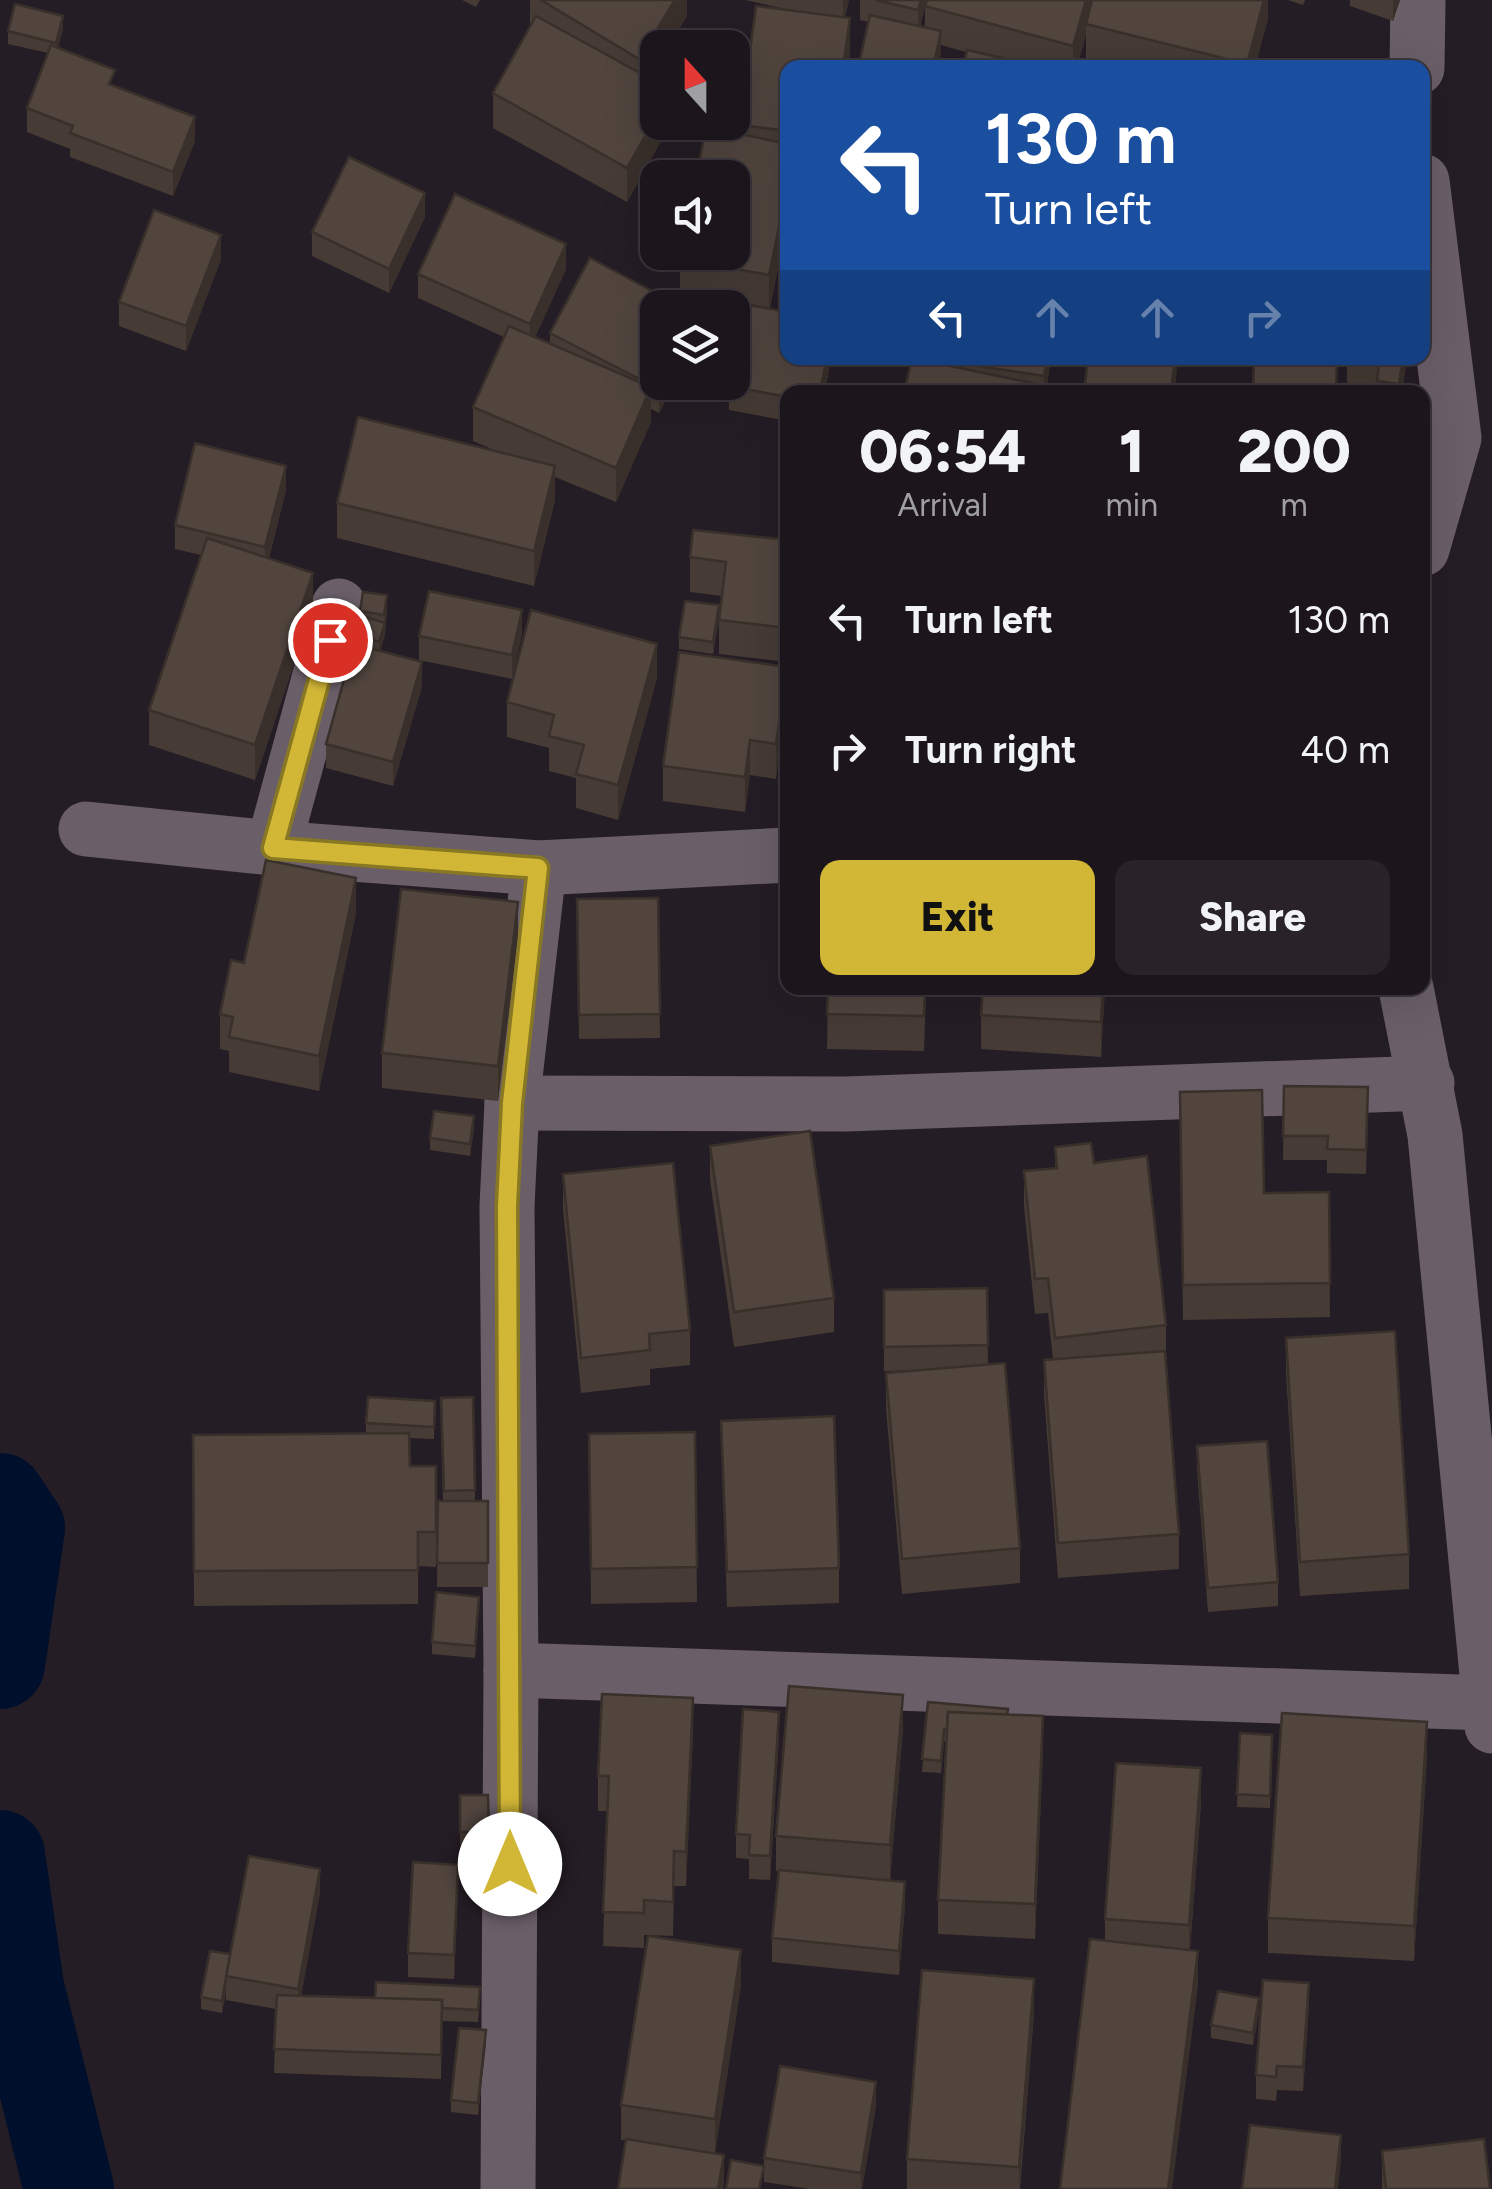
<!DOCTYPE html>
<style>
:root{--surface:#1c161c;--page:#292329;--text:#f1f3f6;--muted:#a09fa3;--line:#3a353b;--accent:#d2b736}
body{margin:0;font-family:Figtree,sans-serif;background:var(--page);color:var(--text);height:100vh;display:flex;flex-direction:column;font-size:38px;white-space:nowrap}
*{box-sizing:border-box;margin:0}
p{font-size:32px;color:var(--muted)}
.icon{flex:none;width:55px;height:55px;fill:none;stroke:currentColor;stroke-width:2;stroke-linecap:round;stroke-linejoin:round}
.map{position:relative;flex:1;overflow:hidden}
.drawer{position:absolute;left:780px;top:385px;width:650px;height:610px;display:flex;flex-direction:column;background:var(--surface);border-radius:20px;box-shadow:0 10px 40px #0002,0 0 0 2px var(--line)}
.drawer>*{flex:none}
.banner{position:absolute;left:780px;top:60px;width:650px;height:305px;border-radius:20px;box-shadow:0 10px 40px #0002,0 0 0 2px var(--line);background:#1a4fa0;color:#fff;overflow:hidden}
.needle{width:65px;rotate:339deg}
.fabs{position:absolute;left:640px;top:30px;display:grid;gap:20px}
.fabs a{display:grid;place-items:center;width:110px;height:110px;border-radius:20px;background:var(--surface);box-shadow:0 10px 40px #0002,0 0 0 2px var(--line);font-size:50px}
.pin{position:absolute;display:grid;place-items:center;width:85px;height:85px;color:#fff;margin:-42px;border:5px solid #fff;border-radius:50%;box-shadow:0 2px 10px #0007}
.me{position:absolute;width:110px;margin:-55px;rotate:0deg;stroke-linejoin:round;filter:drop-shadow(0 0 8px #0008)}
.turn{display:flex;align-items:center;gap:35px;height:210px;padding:0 40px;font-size:45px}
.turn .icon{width:130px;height:130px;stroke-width:2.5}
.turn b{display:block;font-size:70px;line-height:85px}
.lanes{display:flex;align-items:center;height:95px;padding:0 40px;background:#0003;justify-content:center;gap:50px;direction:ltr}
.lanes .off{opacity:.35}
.eta{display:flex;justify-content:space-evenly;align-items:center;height:170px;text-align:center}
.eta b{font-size:60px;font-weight:800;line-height:70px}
.button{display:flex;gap:20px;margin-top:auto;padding:20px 40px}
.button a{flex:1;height:115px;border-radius:20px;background:var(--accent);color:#111;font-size:40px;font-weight:800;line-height:115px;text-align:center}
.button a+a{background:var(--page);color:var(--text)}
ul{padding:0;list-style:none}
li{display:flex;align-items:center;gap:30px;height:130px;padding:0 40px}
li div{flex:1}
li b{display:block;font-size:38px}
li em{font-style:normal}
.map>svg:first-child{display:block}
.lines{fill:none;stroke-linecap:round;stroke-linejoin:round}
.river{stroke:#000f2b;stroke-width:90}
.minor{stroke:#6a5f69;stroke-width:55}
.wall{fill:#463b35;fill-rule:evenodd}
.shaded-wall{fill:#39302b}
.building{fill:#51453e;stroke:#39302b;stroke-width:2.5}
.route-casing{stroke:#887723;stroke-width:25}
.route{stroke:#d2b736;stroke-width:18}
</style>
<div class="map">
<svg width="1492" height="2189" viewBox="0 0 1492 2189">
<rect width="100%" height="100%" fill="#251d25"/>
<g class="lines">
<g class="river">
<polyline points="0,1498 20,1528 0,1664"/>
<polyline points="0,1855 19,1987 69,2189"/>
</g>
<g class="minor">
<polyline points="1417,68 1418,0"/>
<polyline points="1422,181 1454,438 1422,549"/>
<polyline points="86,829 273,848 539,868 788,855"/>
<polyline points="273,848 339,606"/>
<polyline points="1406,988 1435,1135 1492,1726"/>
<polyline points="512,1103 846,1104 1427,1083"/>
<polyline points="511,1670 1488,1703"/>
<polyline points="508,2189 511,1670 507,1206 512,1103 539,868"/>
</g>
</g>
<g class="wall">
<polygon points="462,0 480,0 476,7"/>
<polygon points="530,0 687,0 687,16 667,48 658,48 658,64 648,78 670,125 627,202 493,128 493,93 530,27"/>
<polygon points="746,0 849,0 845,17 850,52 848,68 788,68 788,219 770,308 831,358 825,392 788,392 788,421 729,410 729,386 744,305 680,293 680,259 740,134 740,125 785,9"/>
<path d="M 860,0 L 1268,0 L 1268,18 L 1255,68 L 1123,68 L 1086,58 L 1086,34 L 1077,68 L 963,68 L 966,52 L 941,45 L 941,55 L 869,22 L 860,20 ZM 925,6 L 925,28 L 920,26 Z"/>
<polygon points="1288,0 1305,0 1303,5"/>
<polygon points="1350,0 1400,0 1393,21 1350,6"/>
<polygon points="63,28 58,48 195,141 173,196 70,157 70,149 27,132 27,108 48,53 8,44 8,31"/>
<polygon points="425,217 389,293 312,256 312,232"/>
<polygon points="221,259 186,351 119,326 119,302"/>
<polygon points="566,269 535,337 550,344 550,333 658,382 675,382 659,413 651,409 651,422 616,502 555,477 555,500 534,586 337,538 337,503 496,451 473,441 473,407 504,337 418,298 418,274"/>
<polygon points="921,358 1051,358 1046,392 921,360"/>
<polygon points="1347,358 1407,358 1402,392 1377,392 1377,387 1347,383"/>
<polygon points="286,490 269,558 313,607 255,780 149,745 149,710 201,555 175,549 175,525"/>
<polygon points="788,540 788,662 719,654 719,620 722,596 690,592 690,557"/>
<polygon points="387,607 385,635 380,651 422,686 393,786 326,768 326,744 358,645 358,635 361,624 360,611"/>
<polygon points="719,618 713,654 679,649 679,637"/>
<polygon points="522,634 512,679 419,660 419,636"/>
<polygon points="657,678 618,820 576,808 576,778 549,771 549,748 507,737 507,702"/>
<polygon points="787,701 776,779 750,775 745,812 663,801 663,766"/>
<polygon points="658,898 660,1038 579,1039 577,899"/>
<polygon points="356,913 319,1091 229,1072 229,1051 220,1049 220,1014 244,963"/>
<polygon points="518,937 498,1101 382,1088 382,1053"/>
<polygon points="828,988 926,988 924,1051 827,1049"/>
<polygon points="1105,988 1101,1057 981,1049 981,1015"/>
<polygon points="1284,1086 1368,1087 1366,1174 1327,1173 1327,1160 1283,1160"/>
<polygon points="1180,1092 1264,1193 1329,1192 1330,1317 1183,1320"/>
<polygon points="474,1129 470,1156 430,1150 430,1138"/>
<polygon points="710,1146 834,1298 834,1332 734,1347 710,1180"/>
<polygon points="1055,1147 1094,1163 1166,1325 1166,1356 1179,1534 1179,1569 1058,1578 1044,1395 1044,1360 1053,1359 1048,1313 1035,1314 1024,1206 1024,1171 1055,1168"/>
<polygon points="563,1174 690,1330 690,1365 650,1369 650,1385 581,1393 563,1209"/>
<polygon points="987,1288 988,1364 1020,1548 1020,1583 902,1594 886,1408 886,1373 921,1370 884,1371 884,1290"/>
<polygon points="1286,1338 1409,1554 1409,1589 1300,1596 1286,1373"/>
<polygon points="473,1397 475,1501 488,1501 488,1587 437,1587 438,1501 443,1501 441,1422"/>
<polygon points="435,1401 434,1439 409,1438 410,1466 436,1466 436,1567 418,1566 418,1604 194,1606 193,1435 366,1433 366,1423"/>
<polygon points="721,1421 839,1568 839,1603 727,1607"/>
<polygon points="695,1432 697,1602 591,1604 589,1434"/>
<polygon points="1197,1446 1278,1582 1278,1606 1208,1612 1197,1470"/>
<polygon points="479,1609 475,1658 432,1654 432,1642"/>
<polygon points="928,1702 1008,1715 1043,1751 1035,1939 938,1934 938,1900 947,1742 944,1741 941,1773 922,1772"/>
<polygon points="903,1729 890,1880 905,1906 899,1975 772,1962 772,1938 779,1871 776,1871 776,1836"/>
<polygon points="693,1733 686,1886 674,1886 673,1936 644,1935 644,1948 603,1946 607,1811 598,1811 598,1776"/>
<polygon points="1240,1733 1272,1735 1270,1808 1237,1807"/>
<polygon points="779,1736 770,1880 749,1879 749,1859 736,1858 736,1834"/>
<polygon points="1427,1756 1414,1961 1268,1953 1268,1918"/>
<polygon points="460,1795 488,1795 489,1844 460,1845"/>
<polygon points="1201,1803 1190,1950 1198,1986 1105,1941 1105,1919"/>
<polygon points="458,1889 454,1979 408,1977 408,1953"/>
<polygon points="320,1893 301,1995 480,2000 478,2022 442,2021 441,2079 274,2073 276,2009 226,2000 226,1992 222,2013 201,2009 201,1997 230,1954"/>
<polygon points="741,1985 715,2153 724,2179 723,2189 618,2189 626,2140 621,2140 621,2105"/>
<polygon points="1309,2007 1303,2091 1277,2090 1276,2101 1256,2099 1256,2075"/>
<polygon points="1259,2011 1253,2045 1211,2038 1211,2025"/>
<polygon points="1034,2013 1020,2189 907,2189 907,2159"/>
<polygon points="486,2043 478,2115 451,2112 451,2100"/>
<polygon points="876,2106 862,2189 810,2189 764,2182 764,2158"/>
<polygon points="1382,2151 1490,2189 1382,2189"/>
</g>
<g class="shaded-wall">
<polygon points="675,0 687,0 687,16 667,48 658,48 658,64 639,94 639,59"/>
<polygon points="843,0 849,0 843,23"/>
<polygon points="921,0 927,0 918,34 918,10"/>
<polygon points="1086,0 1096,0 1086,24 1086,34 1077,68 1073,68 1073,46"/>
<polygon points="1264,0 1268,0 1268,18 1255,68 1247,68"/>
<polygon points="1393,0 1400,0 1393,21"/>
<polygon points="63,16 63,28 56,55 56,43"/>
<polygon points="850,18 850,52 848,68 843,68"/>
<polygon points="941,31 941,55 938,68 933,68"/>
<polygon points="658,113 658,122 670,122 670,125 627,202 627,168"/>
<polygon points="195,117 195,141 173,196 173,172"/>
<polygon points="788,184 788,219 769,310 769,275"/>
<polygon points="425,193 425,217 389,293 389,269"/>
<polygon points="221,235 221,259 186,351 186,326"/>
<polygon points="566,244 566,269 530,349 530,324"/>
<polygon points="827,358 831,358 825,392 820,392"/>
<polygon points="1047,358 1051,358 1046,392 1044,392 1044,376"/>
<polygon points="1175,358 1178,358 1175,392 1171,392"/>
<polygon points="1403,358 1407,358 1402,392 1399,392"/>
<polygon points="662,382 675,382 659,413 659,389"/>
<polygon points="651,387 651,422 616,502 616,468"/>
<polygon points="286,466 286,490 265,571 265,547"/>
<polygon points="555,466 555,500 534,586 534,551"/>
<polygon points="313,573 313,607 255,780 255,745"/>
<polygon points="387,595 385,635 379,654 379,642 384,626"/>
<polygon points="719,605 719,618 713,654 713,642"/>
<polygon points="522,610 522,634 512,679 512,655"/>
<polygon points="657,644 657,678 618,820 618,785"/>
<polygon points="422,662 422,686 393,786 393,762"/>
<polygon points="787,667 787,701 776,779 776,744"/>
<polygon points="750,740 750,775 745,812 745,777"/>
<polygon points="356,878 356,913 319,1091 319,1056"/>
<polygon points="518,902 518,937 498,1101 498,1066"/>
<polygon points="1103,988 1105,988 1101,1057 1101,1022"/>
<polygon points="474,1116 474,1129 470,1156 470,1144"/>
<polygon points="903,1695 903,1729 890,1880 890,1845"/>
<polygon points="693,1698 693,1733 686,1886 686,1852"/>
<polygon points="779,1712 779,1736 770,1880 770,1856"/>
<polygon points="1043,1716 1043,1751 1035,1939 1035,1904"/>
<polygon points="1427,1722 1427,1756 1414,1961 1414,1926"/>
<polygon points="1201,1768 1201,1803 1189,1959 1189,1925"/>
<polygon points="458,1865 458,1889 454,1979 454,1955"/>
<polygon points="320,1869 320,1893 298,2013 298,1989"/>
<polygon points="905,1882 905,1906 899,1975 899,1951"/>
<polygon points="741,1950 741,1985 715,2154 715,2119"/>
<polygon points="1198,1951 1198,1986 1172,2189 1168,2189"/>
<polygon points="1034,1979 1034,2013 1019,2189 1019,2167"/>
<polygon points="226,1980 226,1992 222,2013 222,2001"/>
<polygon points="1309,1983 1309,2007 1303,2091 1303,2067"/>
<polygon points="1259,1998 1259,2011 1253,2045 1253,2033"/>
<polygon points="486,2030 486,2043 478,2115 478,2103"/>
<polygon points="876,2082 876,2106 862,2189 861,2189 861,2173"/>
<polygon points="1341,2135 1341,2159 1338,2189 1335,2189"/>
<polygon points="724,2155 724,2179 723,2189 718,2189"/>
</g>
<g class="building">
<polygon points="541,0 675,0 639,59"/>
<polygon points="876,0 921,0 918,10"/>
<polygon points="927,0 1086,0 1073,46 925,6"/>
<polygon points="1092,0 1264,0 1247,64 1086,24"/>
<polygon points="15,4 63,16 56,43 8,31"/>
<polygon points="756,6 850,18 843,68 788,68 788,131 740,125"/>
<polygon points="870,15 941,31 933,68 858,68"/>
<polygon points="536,16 658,83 658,113 627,168 493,93"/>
<polygon points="51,45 115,70 109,84 195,117 173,172 70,133 73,126 27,108"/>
<polygon points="967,50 1046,68 963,68"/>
<polygon points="706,127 788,144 788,184 769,275 680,259 681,252 732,252 732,178 696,178"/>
<polygon points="349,157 425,193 389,269 312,232"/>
<polygon points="455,194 566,244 530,324 418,274"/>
<polygon points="154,210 221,235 186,326 119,302"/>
<polygon points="590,258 684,308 658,308 658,382 662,382 659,389 550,333"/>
<polygon points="744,304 788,312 788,358 827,358 820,392 788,392 788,397 729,386 729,382 732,382 732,365"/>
<polygon points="509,326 651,387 616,468 473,407"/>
<polygon points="912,358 1046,386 1045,392 904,392"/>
<polygon points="924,358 1047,358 1044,376"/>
<polygon points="1088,358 1175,358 1171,392 1084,392"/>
<polygon points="1254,358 1337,358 1336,392 1253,392"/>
<polygon points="1347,358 1403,358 1399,384 1377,381 1379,364 1347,359"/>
<polygon points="358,417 555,466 534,551 337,503"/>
<polygon points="195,443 286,466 265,547 175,525"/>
<polygon points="693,530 788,540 788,628 719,620 726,562 690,557"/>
<polygon points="207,538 313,573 255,745 149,710"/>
<polygon points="429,591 522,610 512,655 419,636"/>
<polygon points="363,592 387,595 384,615 360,611"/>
<polygon points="685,601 719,605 713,642 679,637"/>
<polygon points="531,610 657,644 618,785 576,774 584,745 549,736 554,715 507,702"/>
<polygon points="363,616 385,623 379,642 358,635"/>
<polygon points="354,644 422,662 393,762 326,744"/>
<polygon points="679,652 787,667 776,744 750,740 745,777 663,766"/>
<polygon points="266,860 356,878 319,1056 229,1037 233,1017 220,1014 231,960 244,963"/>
<polygon points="401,889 518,902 498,1066 382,1053"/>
<polygon points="658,898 660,1014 579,1015 577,899"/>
<polygon points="828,988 925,988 924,1016 827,1014"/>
<polygon points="983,988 1103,988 1101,1022 981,1015"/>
<polygon points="1284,1086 1368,1087 1366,1150 1327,1149 1328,1136 1283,1136"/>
<polygon points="1262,1090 1264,1193 1329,1192 1330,1283 1183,1285 1180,1092"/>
<polygon points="434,1111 474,1116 470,1144 430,1138"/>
<polygon points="810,1131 834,1298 734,1312 710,1146"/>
<polygon points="1091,1143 1094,1163 1147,1156 1166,1325 1055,1338 1048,1278 1035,1279 1024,1171 1057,1168 1055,1147"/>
<polygon points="673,1163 690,1330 649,1334 650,1350 581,1358 563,1174"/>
<polygon points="987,1288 988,1345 884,1347 884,1290"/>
<polygon points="1395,1331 1409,1554 1300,1562 1286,1338"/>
<polygon points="1165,1351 1179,1534 1058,1543 1044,1360"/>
<polygon points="1005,1363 1020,1548 902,1559 886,1373"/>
<polygon points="368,1397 435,1401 434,1427 366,1423"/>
<polygon points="473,1397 475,1490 444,1491 441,1398"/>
<polygon points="834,1416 839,1568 727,1572 721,1421"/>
<polygon points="695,1432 697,1567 591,1569 589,1434"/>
<polygon points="409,1433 410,1466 436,1466 436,1532 418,1532 418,1570 194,1571 193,1435"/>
<polygon points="1267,1441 1278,1582 1208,1588 1197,1446"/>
<polygon points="438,1501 488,1501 488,1563 437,1563"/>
<polygon points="436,1592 479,1597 475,1646 432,1642"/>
<polygon points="789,1686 903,1695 890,1845 776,1836"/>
<polygon points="602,1694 693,1698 686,1852 674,1851 673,1902 644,1900 644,1913 603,1912 609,1776 598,1776"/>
<polygon points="928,1702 1008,1709 1007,1715 948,1712 947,1729 944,1729 941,1761 922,1759"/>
<polygon points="743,1709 779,1712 770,1856 749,1855 750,1835 736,1834"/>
<polygon points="948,1712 1043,1716 1035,1904 938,1900"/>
<polygon points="1282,1713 1427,1722 1414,1926 1268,1918"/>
<polygon points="1240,1733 1272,1735 1270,1796 1237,1794"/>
<polygon points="1116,1763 1201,1768 1189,1925 1105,1919"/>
<polygon points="460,1795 488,1795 489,1832 460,1832"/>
<polygon points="249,1856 320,1869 298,1989 226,1976"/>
<polygon points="413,1862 458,1865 454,1955 408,1953"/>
<polygon points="779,1870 905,1882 899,1951 772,1938"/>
<polygon points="648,1936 741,1950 715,2119 621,2105"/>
<polygon points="1090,1939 1198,1951 1168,2189 1060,2189"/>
<polygon points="210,1951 230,1954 222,2001 201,1997"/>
<polygon points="922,1970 1034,1979 1019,2167 907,2159"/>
<polygon points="1263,1980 1309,1983 1303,2067 1277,2066 1276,2077 1256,2075"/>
<polygon points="376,1982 480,1987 478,2010 442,2008 442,2000 375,1998"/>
<polygon points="1218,1991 1259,1998 1253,2033 1211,2025"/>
<polygon points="277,1995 442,2000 441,2055 274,2049"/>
<polygon points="459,2028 486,2030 478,2103 451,2100"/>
<polygon points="780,2066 876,2082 861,2173 764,2158"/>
<polygon points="1250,2125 1341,2135 1335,2189 1242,2189"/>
<polygon points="626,2139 724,2155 718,2189 618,2189"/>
<polygon points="1484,2139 1490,2189 1386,2189 1382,2151"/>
<polygon points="731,2160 764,2166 759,2189 726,2189"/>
</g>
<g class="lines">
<defs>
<polyline id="route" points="330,640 273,848 538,868 512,1103 507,1206 510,1864"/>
</defs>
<use href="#route" class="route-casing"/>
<use href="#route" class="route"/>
</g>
</svg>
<div class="fabs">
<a><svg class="needle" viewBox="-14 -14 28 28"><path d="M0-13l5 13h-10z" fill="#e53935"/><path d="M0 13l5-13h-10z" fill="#a09fa3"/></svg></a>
<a><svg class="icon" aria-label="sound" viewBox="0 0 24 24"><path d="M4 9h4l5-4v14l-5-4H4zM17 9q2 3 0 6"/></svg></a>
<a><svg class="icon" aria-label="layers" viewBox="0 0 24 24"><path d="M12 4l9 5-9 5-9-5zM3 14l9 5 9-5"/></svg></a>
</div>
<div class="pin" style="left:330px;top:640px;background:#d93025"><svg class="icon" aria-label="arrive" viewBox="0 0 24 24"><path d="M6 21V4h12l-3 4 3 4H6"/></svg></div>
<svg class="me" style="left:510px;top:1864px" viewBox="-20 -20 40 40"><circle r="19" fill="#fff"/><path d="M0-13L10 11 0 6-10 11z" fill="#d2b736"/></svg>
<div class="banner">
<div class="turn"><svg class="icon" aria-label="left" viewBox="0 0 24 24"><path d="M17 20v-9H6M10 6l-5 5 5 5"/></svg><div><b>130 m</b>Turn left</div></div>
<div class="lanes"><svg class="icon" aria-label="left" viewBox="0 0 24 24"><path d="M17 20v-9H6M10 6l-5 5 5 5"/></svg><svg class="icon off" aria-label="ahead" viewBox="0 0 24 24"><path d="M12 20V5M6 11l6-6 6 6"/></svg><svg class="icon off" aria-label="ahead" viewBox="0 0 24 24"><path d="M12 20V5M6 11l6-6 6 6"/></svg><svg class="icon off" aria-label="right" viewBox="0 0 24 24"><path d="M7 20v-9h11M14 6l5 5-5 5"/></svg></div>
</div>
<section class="drawer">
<div class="eta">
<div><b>06:54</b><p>Arrival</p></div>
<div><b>1</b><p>min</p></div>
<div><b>200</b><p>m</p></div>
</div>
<ul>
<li><svg class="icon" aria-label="left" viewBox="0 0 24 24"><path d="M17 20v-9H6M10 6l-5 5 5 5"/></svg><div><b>Turn left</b></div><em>130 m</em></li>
<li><svg class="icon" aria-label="right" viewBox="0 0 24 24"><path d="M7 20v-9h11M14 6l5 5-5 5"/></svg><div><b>Turn right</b></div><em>40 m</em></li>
</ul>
<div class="button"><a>Exit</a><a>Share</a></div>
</section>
</div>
